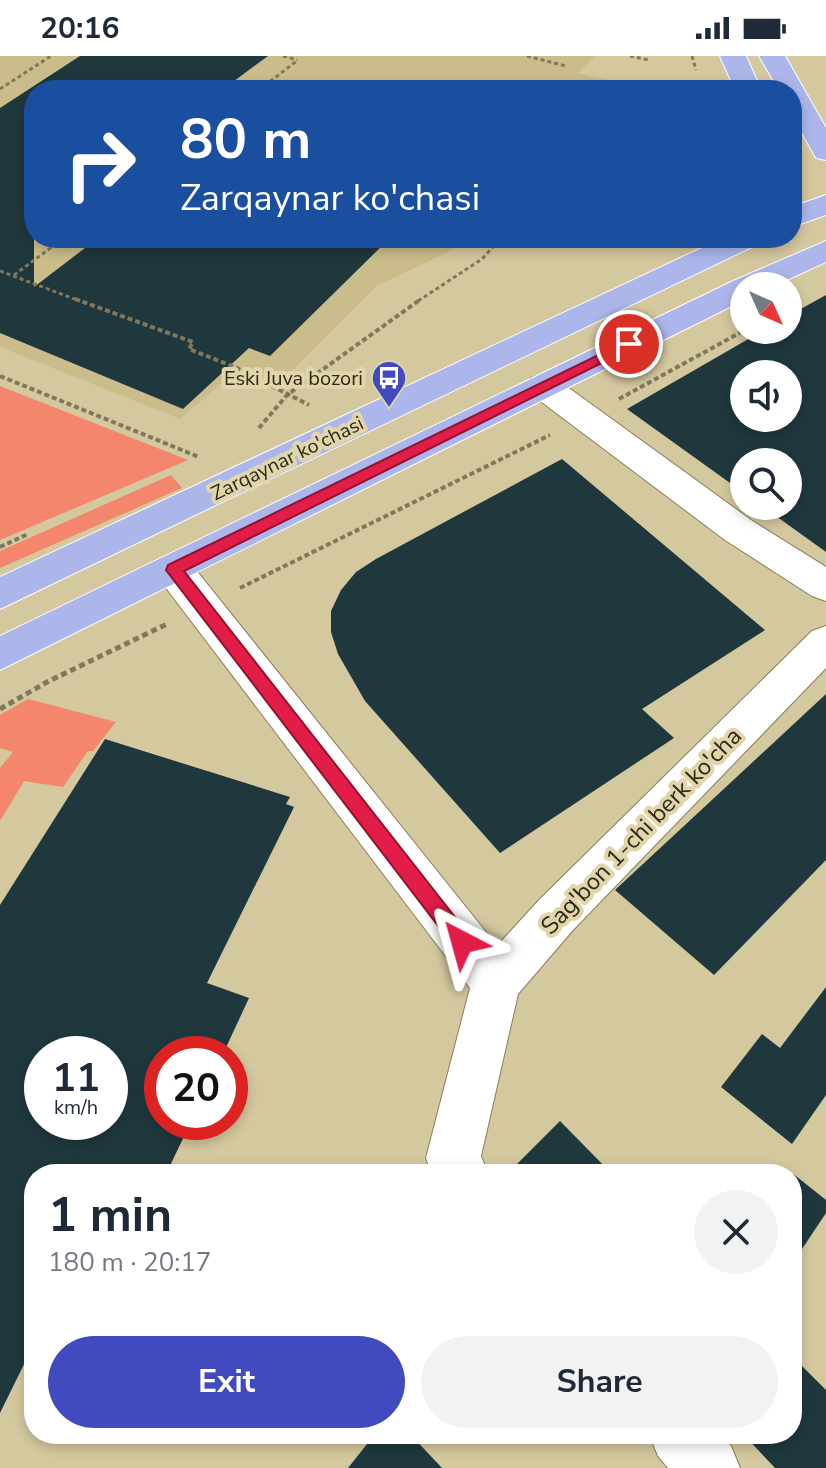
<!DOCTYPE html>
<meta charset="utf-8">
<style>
:root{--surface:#fff;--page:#f2f2f3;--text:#1f2937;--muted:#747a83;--accent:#424abf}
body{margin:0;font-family:"Nunito Sans",sans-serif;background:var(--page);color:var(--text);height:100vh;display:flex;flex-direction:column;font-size:30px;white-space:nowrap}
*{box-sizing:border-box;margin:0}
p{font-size:26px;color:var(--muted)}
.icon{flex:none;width:44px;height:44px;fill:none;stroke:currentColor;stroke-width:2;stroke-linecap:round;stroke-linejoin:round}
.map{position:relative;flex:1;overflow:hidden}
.sheet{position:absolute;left:24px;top:1108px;width:778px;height:280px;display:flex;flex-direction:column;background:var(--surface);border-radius:32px;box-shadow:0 4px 12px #0003}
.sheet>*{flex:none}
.banner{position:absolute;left:24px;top:24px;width:778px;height:168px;border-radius:32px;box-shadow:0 4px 12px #0003;background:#1a4fa0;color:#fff;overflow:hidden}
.needle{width:52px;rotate:135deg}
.fabs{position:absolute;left:730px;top:216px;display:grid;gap:16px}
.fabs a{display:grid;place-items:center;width:72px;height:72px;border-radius:50%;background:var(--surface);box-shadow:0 4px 12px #0003;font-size:40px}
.speed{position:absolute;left:24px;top:980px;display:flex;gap:16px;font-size:40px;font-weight:700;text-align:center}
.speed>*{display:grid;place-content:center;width:104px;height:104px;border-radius:50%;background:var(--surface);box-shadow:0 4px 12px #0003;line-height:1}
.speed small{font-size:20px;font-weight:400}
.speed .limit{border:12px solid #d22;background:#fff;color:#111}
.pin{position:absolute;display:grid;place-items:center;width:68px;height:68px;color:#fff;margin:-34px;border:4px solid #fff;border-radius:50%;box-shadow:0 2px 8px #0007}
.me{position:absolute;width:88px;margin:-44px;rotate:321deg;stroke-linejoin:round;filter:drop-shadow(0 0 6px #0008)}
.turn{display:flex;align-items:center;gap:28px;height:168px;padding:0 24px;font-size:36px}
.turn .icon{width:104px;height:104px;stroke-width:2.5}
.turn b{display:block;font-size:56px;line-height:68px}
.round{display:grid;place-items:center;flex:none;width:84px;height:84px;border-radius:42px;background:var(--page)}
.summary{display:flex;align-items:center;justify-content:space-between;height:136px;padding:0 24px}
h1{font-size:48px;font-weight:700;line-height:60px}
.button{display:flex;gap:16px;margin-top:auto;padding:16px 24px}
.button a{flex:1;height:92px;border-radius:48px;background:var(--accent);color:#fff;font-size:32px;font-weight:700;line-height:92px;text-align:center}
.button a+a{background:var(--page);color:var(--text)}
.status{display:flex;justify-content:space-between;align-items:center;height:56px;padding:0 40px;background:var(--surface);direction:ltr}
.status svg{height:22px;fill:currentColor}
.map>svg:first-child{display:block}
.built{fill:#cbbd8b}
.green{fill:#f3866d}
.building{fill:#1e383e;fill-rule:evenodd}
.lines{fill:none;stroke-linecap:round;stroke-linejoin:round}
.minor-casing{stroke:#8a7f57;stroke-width:2}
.major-casing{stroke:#fff;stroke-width:2}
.path-far2{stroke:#81785b;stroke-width:3;stroke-dasharray:4 3;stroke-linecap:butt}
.path-far1{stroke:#81785b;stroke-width:4;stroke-dasharray:5 3;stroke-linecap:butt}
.path{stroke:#81785b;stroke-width:5;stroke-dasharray:6 4;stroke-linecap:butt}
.minor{fill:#fff;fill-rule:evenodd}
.major{fill:#acb6eb;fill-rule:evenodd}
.route{fill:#e11d48;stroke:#92132f;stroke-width:2}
.labels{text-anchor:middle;stroke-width:8;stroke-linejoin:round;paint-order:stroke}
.far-poi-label{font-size:20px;fill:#2e2918;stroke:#e1d5ab;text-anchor:end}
.far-street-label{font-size:20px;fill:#2e2918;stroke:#e1d5ab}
.street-label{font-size:24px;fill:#2e2918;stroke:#e1d5ab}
</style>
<div class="status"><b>20:16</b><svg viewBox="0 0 49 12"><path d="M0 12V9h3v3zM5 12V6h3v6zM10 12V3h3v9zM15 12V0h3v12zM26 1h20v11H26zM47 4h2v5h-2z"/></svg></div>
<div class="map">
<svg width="826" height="1412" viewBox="0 0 826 1412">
<rect width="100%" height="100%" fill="#d4c89e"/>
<polygon class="built" points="0,0 595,0 578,17 615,26 628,34 34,34 34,182 465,182 456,192 377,230 283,324 242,310 180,363 0,291"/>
<g class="green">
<polygon points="0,330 188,404 0,484"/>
<polygon points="171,419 182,432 0,512 0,495"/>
<polygon points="28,643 116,666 93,695 88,695 63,731 24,725 0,765 0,712 13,696 0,692 0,659"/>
</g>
<g class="building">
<polygon points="80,0 268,0 222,34 34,34 34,231 98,182 390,182 270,300 249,292 183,353 0,277 0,52"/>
<path d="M 826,239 L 826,496 L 762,450 L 788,450 L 788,406 L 744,406 L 744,437 L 627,353 L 764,274 L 788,274 L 788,260 ZM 744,318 L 788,318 L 788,362 L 744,362 Z"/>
<polygon points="562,403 765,574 642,653 674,682 500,797 365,645 338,598 331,576 331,555 341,534 356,516 376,503"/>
<polygon points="826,638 826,804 714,919 615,834"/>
<path d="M 105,683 L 290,741 L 286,748 L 294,751 L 207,927 L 249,942 L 223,998 L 162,998 L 162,1066 L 191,1066 L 166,1118 L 34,1118 L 34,1288 L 0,1357 L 0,849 ZM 42,998 L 110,998 L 110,1066 L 42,1066 Z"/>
<polygon points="826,931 826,1039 792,1088 721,1031 762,978 780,992"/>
<polygon points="560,1065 612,1118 507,1118"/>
<polygon points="792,1117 826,1144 826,1157 792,1208"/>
<polygon points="792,1300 826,1334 826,1412 775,1412 743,1378 792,1378"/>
<polygon points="375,1378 410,1378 442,1412 348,1412"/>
</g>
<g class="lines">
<defs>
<g id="minor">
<polygon points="664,25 679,28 683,34 651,33 655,27"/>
<polygon points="543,319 555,322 751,464 826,511 826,545 812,540 725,484 531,338 526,330 531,322"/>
<polygon points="174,500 188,504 497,890 539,844 812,575 826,570 826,612 573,874 518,938 481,1100 488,1118 432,1118 426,1102 470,932 160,524 155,514 160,504"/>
<polygon points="649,1378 721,1378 731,1390 740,1412 668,1412 658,1400"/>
</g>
<g id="major">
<polygon points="720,0 746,0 761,34 735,34"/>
<polygon points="759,0 785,0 826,72 826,104 816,102 792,59 792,34 779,34"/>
<polygon points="826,139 826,159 792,171 792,151"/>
<polygon points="723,182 762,182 758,188 0,553 0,521"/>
<polygon points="826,185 826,206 774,230 744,230 744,244 0,614 0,580 733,225"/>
</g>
</defs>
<use href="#minor" class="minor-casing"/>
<use href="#major" class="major-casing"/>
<g class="path-far2">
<polyline points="283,0 297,4"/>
<polyline points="527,0 566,10"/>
<polyline points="630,0 649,4"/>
<polyline points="692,0 696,14"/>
<polyline points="0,33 51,0"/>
<polyline points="259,34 298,4"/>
<polyline points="0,215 80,245"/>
<polyline points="14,219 64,182"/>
<polyline points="418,245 482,203 501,182"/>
</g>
<g class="path-far1">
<polyline points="75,243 193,286 189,293 237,312 309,349"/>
<polyline points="0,320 199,401"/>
<polyline points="619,343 745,274"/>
<polyline points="259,372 287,339 421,243"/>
<polyline points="0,491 28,478"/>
<polyline points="240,532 550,379"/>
</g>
<polyline class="path" points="0,653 47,626 167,568"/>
<use href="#minor" class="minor"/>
<use href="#major" class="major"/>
</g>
<polygon class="route" points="629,284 634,285 634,291 184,515 469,879 472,886 469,892 462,895 455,892 166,514 168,509"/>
<defs>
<symbol id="bus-pin" viewBox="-11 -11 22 30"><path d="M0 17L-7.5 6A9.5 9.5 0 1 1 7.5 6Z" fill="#424abf" stroke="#e1d5ab"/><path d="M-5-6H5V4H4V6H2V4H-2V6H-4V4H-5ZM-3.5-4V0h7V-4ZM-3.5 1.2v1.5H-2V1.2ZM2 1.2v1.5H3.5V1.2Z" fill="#fff"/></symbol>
</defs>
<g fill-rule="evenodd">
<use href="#bus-pin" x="369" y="302" width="40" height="54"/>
</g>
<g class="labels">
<g class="far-poi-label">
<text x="363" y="329">Eski Juva bozori</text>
</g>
<g class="far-street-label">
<text transform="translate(287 402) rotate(-26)" y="7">Zarqaynar ko'chasi</text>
</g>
<g class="street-label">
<text transform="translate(641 775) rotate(-46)" y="8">Sag'bon 1-chi berk ko'cha</text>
</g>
</g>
</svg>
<div class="fabs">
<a><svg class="needle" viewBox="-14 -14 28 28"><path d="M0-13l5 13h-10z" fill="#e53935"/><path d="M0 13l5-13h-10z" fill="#747a83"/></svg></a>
<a><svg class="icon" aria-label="sound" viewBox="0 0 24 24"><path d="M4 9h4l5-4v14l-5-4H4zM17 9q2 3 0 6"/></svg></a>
<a><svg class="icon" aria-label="search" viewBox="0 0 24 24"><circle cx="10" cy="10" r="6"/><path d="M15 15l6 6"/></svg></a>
</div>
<div class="speed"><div>11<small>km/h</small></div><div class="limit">20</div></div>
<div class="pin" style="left:629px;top:288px;background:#d93025"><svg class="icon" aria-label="arrive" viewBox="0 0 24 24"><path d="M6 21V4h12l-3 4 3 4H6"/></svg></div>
<svg class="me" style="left:462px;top:886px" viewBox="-20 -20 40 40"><path d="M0-17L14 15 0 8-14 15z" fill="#e11d48" stroke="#fff" stroke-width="4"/></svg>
<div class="banner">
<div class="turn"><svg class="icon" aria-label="right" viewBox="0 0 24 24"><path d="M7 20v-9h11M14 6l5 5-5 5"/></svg><div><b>80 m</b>Zarqaynar ko'chasi</div></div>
</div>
<section class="sheet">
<div class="summary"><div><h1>1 min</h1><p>180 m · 20:17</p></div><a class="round"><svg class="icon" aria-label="close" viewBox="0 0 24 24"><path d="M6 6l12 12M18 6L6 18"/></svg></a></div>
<div class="button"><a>Exit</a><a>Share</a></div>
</section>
</div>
